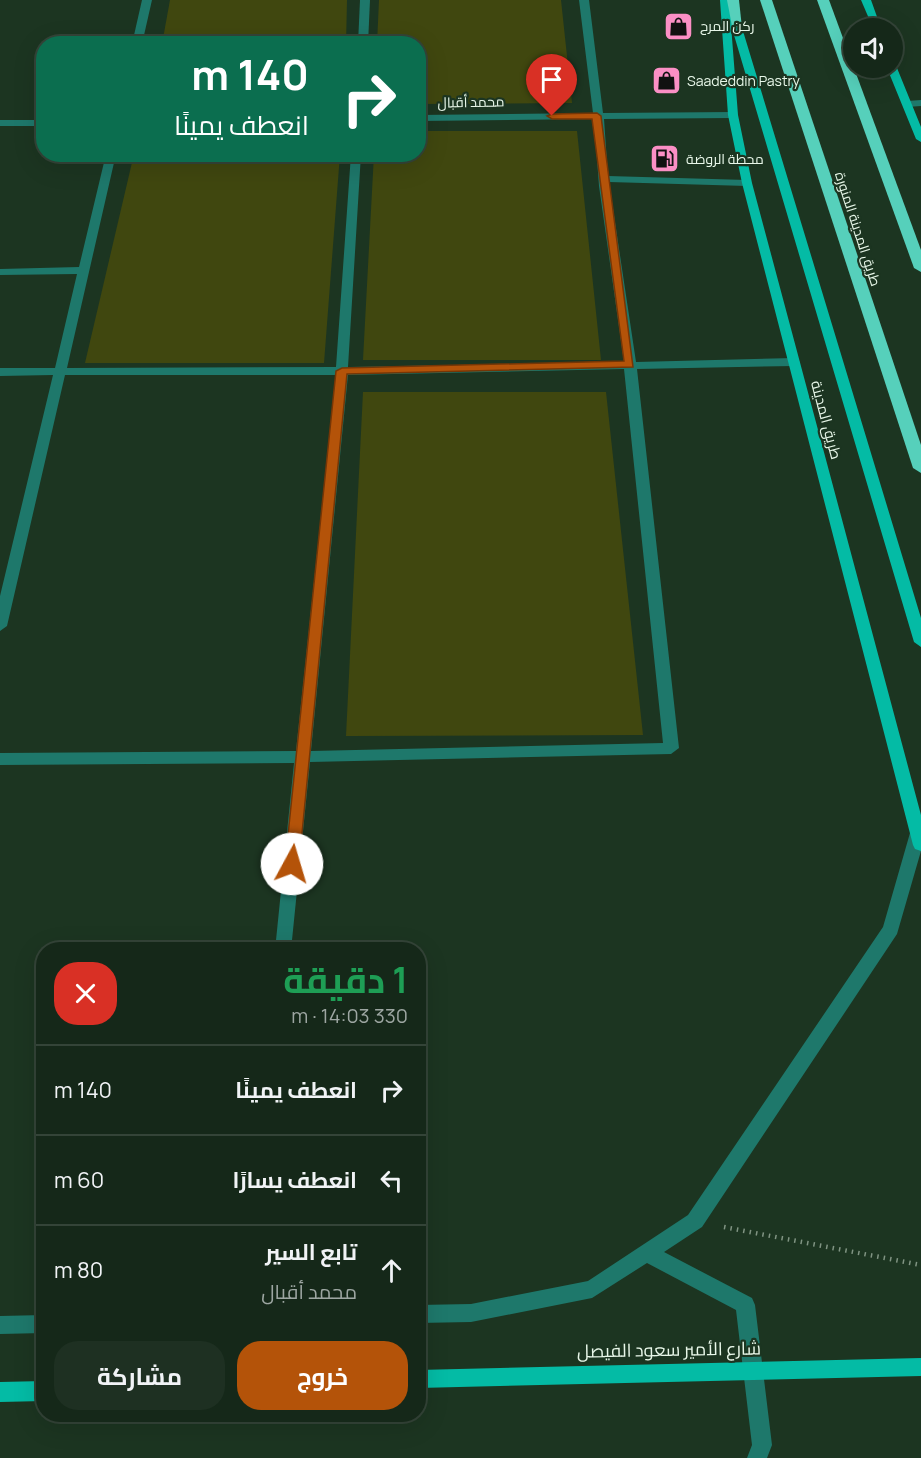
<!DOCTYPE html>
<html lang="ar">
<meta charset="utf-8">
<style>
:root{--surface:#152819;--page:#1e3022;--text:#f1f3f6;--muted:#9da6a2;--line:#344438;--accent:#b45309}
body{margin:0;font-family:Manrope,Cairo,sans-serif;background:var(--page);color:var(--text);direction:rtl;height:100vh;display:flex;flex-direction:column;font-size:22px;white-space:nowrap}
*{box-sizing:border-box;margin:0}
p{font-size:20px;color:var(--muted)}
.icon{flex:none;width:33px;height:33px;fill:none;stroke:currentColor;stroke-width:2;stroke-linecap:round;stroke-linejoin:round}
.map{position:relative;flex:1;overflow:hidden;direction:ltr}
.details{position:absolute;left:36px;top:942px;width:390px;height:480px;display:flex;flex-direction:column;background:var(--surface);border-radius:24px;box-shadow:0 6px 24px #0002,0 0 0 2px var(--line);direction:rtl}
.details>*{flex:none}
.banner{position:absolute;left:36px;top:36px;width:390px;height:126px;border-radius:24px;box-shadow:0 6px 24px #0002,0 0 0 2px var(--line);direction:rtl;background:#0b6e4f;color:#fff;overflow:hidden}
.controls{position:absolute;left:843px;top:18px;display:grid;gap:12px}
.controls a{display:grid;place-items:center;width:60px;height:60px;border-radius:50%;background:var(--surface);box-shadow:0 6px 24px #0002,0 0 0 2px var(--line);font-size:30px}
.pin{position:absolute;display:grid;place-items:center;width:51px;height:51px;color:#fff;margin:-62px -26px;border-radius:50% 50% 50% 0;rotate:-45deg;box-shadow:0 0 6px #0007}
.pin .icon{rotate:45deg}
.me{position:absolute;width:66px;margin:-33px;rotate:6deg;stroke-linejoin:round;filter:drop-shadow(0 0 4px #0008)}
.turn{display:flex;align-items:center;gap:21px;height:126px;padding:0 18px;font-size:27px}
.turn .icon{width:78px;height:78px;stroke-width:2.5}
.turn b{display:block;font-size:42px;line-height:51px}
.round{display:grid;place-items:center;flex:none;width:63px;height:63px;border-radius:24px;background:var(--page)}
.summary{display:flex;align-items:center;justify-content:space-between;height:102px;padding:0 18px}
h1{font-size:36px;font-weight:700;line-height:45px;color:#1e9e55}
.action{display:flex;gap:12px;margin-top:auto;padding:12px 18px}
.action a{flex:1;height:69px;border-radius:24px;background:var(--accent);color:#fff;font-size:24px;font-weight:700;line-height:69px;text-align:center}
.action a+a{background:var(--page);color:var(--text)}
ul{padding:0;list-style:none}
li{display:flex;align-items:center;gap:18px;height:90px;padding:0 18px;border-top:2px solid var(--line)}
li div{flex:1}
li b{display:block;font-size:22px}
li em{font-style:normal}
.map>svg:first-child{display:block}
.building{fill:#40470f}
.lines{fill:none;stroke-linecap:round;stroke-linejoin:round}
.path{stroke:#809483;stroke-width:4.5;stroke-dasharray:1.5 5;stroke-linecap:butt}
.minor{fill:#1e786b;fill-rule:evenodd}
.major{fill:#04bba5;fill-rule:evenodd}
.highway{fill:#56d0bb;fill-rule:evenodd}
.major-bridge{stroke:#04bba5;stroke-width:18}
.route{fill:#b45309;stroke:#753606;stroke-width:1.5}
.labels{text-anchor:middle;stroke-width:4.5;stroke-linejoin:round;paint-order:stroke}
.far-poi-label{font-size:14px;fill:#e8f7e9;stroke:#1c3521;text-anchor:start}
.far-street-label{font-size:14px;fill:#e8f7e9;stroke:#1c3521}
.street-label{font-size:15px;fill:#e8f7e9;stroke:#1c3521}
.near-street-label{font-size:18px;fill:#e8f7e9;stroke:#1c3521}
</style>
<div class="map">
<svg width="921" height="1458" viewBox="0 0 921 1458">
<rect width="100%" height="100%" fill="#1c3521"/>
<g class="building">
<polygon points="170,0 347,0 346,44 162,44"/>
<polygon points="379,0 561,0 572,103 418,104 418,44 377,44"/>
<polygon points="418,131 577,131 601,360 363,360 374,154 418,154"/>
<polygon points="134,154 340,154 324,363 85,363"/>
<polygon points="363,392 606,392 643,735 346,736"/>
</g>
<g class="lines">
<polyline class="path" points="724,1227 921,1265"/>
<g class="minor">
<polygon points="142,0 152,0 142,44 132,44"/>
<polygon points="360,0 370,0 368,44 358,44"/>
<path d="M 579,0 L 589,0 L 603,113 L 733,112 L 738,115 L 733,118 L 604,119 L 608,176 L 747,180 L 752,183 L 747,186 L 609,182 L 636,362 L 794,358 L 800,362 L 794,366 L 637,369 L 679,748 L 671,754 L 310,762 L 291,950 L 275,950 L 294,763 L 0,765 L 0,753 L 296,751 L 336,375 L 65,375 L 7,626 L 0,631 L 0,596 L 53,375 L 0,376 L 0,368 L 55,368 L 77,274 L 0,275 L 0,269 L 79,267 L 106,154 L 116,154 L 67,368 L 336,367 L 351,154 L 361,154 L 348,367 L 624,362 L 599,186 L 594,119 L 418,121 L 418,115 L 593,113 ZM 624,369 L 663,743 L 311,751 L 348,375 Z"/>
<polygon points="921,100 921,106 907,107 902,104 907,101"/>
<rect x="0" y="120" width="44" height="6"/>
<polygon points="918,827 921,828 921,851 897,934 702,1227 664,1252 752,1298 755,1305 772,1445 767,1458 747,1458 752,1445 736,1310 647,1263 592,1298 471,1322 418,1323 418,1305 471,1304 588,1281 688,1215 883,927 910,833 912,829"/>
<polygon points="44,1315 44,1333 0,1334 0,1316"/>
</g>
<g class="major">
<polygon points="720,0 730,0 730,5 736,8 921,618 921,647 914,642 731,25 738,115 752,183 921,815 921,851 915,849 913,845 742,183 728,115"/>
<polygon points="861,0 871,0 881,28 873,28"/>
<polygon points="892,65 897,68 921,127 921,142 916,139 887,68 892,68"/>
<polygon points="44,1381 44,1401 0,1402 0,1382"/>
</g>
<g class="highway">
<polygon points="727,0 739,0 742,28 732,26"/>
<polygon points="760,0 772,0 921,445 921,473 913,468"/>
<polygon points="817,0 829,0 921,250 921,272 914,268"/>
</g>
<polyline class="major-bridge" points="418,1379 921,1367"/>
</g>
<polygon class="route" points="597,113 601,116 633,367 347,374 299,864 297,868 287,868 285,864 336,371 342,368 624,361 592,119 552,119 547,116 552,114"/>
<defs>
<symbol id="shop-square" viewBox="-11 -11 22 22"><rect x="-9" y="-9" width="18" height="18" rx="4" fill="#fb8fc5" stroke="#1c3521"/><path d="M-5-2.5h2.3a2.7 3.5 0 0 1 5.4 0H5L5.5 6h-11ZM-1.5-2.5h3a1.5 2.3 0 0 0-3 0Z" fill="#111"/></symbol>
<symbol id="fuel-square" viewBox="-11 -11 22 22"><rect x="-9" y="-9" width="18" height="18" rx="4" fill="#fb8fc5" stroke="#1c3521"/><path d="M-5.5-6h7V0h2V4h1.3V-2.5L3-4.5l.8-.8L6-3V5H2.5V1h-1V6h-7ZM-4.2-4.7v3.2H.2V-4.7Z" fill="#111"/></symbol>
</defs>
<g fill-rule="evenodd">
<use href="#shop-square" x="662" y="10" width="33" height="33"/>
<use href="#shop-square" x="650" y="64" width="33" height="33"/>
<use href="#fuel-square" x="648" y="142" width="33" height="33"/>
</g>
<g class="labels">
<g class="far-poi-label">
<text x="700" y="31">ركن المرح</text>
<text x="687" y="86">Saadeddin Pastry</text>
<text x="686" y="164">محطة الروضة</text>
</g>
<g class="far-street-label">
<text transform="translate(471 102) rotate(-1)" y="5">محمد أقبال</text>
<text transform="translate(858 229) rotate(72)" y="5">طريق المدينة المنورة</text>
</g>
<g class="street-label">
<text transform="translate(826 420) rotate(75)" y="5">طريق المدينة</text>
</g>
<g class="near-street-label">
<text transform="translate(669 1350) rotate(-1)" y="6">شارع الأمير سعود الفيصل</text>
</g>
</g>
</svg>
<div class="controls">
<a><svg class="icon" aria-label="sound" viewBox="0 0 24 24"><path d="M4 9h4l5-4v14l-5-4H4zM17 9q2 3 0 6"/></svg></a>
</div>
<div class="pin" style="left:552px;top:116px;background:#d93025"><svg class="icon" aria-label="arrive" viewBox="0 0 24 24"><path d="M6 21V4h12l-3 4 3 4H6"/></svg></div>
<svg class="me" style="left:292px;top:864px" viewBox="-20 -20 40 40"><circle r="19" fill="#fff"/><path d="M0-13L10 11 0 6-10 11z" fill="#b45309"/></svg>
<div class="banner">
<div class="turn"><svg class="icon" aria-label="right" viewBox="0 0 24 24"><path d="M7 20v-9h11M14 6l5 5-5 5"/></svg><div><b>140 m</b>انعطف يمينًا</div></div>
</div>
<section class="details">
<div class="summary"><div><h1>1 دقيقة</h1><p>330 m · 14:03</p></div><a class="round" style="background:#d93025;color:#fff"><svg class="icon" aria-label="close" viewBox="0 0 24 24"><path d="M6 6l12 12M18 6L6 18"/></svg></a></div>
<ul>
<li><svg class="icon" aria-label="right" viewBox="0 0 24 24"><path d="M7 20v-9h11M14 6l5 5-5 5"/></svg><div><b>انعطف يمينًا</b></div><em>140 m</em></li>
<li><svg class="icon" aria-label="left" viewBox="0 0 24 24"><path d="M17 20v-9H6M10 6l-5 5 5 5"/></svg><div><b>انعطف يسارًا</b></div><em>60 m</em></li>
<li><svg class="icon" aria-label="ahead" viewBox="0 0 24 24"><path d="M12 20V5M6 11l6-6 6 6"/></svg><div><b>تابع السير</b><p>محمد أقبال</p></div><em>80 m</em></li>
</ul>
<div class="action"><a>خروج</a><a>مشاركة</a></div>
</section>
</div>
